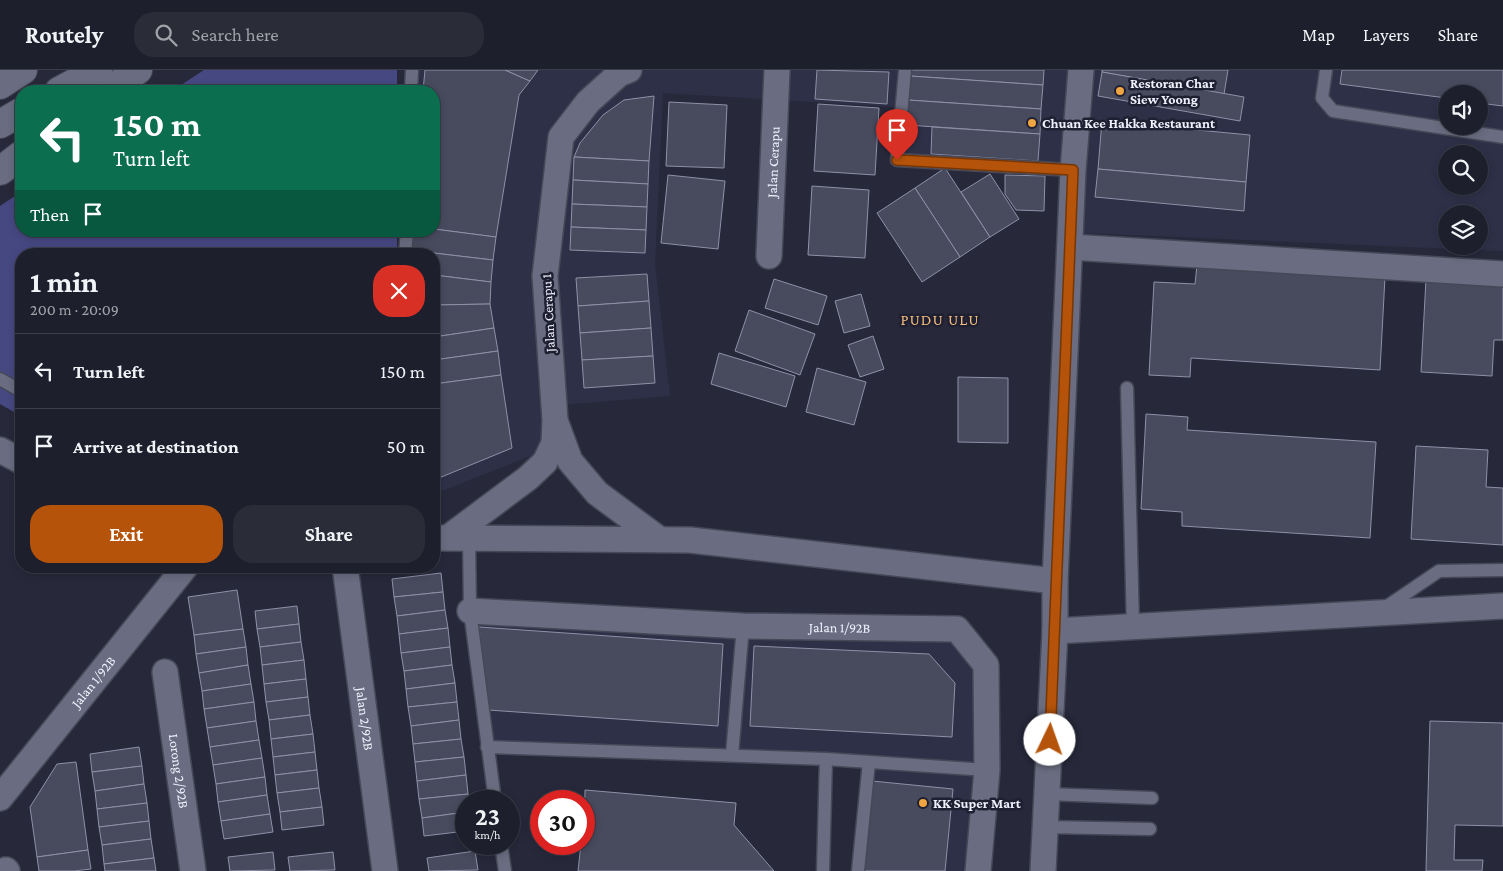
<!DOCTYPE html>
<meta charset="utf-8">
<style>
:root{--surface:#1d1f2c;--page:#2a2c38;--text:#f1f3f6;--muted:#a0a2a9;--line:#3b3d48;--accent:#b45309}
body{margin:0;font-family:"Crimson Pro",serif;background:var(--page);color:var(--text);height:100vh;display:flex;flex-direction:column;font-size:19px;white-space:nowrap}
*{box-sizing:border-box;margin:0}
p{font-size:16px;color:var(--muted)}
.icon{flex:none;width:28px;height:28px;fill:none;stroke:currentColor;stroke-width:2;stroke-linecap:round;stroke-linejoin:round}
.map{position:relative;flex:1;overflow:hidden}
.panel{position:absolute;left:15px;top:178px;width:425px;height:325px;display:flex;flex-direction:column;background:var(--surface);border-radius:20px;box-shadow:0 2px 8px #0003,0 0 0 1px var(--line)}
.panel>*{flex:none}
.banner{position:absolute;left:15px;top:15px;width:425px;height:152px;border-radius:20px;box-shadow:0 2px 8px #0003,0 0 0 1px var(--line);background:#0b6e4f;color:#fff;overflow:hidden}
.tools{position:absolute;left:1438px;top:15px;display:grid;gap:10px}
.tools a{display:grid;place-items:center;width:50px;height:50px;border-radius:50%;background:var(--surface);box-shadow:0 2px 8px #0003,0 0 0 1px var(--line);font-size:25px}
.speed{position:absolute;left:455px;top:720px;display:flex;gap:10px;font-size:25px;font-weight:700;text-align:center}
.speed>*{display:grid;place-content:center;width:65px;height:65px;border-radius:50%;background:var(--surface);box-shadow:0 2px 8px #0003,0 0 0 1px var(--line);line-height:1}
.speed small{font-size:12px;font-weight:400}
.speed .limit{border:8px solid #d22;background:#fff;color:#111}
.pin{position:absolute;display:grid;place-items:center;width:42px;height:42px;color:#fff;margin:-51px -21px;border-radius:50% 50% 50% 0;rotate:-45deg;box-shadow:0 0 5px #0007}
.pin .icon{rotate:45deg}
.me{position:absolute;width:55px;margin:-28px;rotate:3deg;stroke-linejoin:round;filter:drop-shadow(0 0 4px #0008)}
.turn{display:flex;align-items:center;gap:18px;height:105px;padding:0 15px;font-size:22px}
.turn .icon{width:65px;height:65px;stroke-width:2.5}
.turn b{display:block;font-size:35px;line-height:42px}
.then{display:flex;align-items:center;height:48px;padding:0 15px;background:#0003;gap:10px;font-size:19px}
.round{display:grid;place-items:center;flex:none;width:52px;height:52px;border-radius:20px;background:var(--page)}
.headline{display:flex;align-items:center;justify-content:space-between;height:85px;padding:0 15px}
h1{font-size:30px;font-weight:700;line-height:38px}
.button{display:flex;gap:10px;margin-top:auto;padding:10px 15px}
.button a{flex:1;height:58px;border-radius:20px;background:var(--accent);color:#fff;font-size:20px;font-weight:700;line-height:58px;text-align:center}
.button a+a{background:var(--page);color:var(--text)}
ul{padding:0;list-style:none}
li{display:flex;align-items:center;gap:15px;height:75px;padding:0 15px;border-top:1px solid var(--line)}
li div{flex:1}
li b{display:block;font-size:19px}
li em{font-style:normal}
header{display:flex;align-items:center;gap:30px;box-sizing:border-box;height:70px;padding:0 25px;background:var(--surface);border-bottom:1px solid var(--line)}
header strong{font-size:24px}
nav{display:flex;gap:28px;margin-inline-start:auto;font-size:18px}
.search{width:350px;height:45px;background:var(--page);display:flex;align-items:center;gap:12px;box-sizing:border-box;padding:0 18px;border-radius:20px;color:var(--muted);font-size:19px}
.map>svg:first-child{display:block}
.built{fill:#2e3048;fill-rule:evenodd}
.green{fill:#464882}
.building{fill:#484a5e;stroke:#8e91a7}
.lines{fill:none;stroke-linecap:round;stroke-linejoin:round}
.service-casing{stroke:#464857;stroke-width:15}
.minor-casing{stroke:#464857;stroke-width:28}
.secondary-casing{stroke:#464857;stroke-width:30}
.service{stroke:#6a6d81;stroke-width:12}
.minor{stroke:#6a6d81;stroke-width:25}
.secondary{stroke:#6a6d81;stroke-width:28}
.route-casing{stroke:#753606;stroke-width:12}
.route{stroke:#b45309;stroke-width:9}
.poi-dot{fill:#f1a540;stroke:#1e1f31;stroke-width:2}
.labels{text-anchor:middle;stroke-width:5;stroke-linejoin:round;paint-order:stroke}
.poi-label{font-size:14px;font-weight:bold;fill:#f0f1fe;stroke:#1e1f31;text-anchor:start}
.street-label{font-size:14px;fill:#f0f1fe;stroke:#1e1f31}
.quarter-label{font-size:16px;letter-spacing:1px;fill:#f0ba7c;stroke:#1e1f31}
</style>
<header>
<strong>Routely</strong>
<div class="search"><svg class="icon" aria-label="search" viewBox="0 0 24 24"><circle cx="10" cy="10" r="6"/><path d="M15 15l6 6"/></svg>Search here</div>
<nav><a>Map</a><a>Layers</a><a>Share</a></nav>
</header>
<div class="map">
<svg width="1503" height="801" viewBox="0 0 1503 801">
<rect width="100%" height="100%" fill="#27293b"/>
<g class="built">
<polygon points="418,0 1071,0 1064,93 893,84 895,37 663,23 655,194 670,326 546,336 540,382 434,424 434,21 417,21"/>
<path d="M 1091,0 L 1503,0 L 1503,181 L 1083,163 ZM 1446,24 L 1479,24 L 1479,56 L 1446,56 ZM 1446,84 L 1479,84 L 1479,116 L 1446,116 ZM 1446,144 L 1479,144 L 1479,176 L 1446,176 Z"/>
<polygon points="478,549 952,568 978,600 976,712 969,801 864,801 875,686 492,672"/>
</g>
<g class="green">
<polygon points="204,0 397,0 397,21 172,21"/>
<polygon points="21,122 21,161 397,161 397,184 21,184 21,346 0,334 0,136"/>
</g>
<g class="building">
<polygon points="425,0 505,0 530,11 519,25 496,167 434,159 434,21 423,21"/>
<polygon points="505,0 538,0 530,11"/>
<polygon points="817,0 889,2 887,34 815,29"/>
<polygon points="910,0 1044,0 1043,15 910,6"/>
<polygon points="1102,0 1228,0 1224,24 1102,2"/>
<polygon points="1342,0 1503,0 1503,36 1479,33 1479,24 1446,24 1446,28 1340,14"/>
<polygon points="1102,2 1244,27 1240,51 1098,26"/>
<polygon points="910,6 1043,15 1041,39 908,30"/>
<polygon points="654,26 649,91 574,87 580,73 603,45 624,30"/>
<polygon points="908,30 1041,39 1040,64 907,55"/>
<polygon points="669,32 727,35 724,98 666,96"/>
<polygon points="818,34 879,38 875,105 814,101"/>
<polygon points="1102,51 1250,65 1246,112 1098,99"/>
<polygon points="932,57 1040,64 1038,91 931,84"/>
<polygon points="574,87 649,91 648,114 573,110"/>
<polygon points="945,98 990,167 960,187 915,118"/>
<polygon points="1098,99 1246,112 1244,141 1095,127"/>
<polygon points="990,104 1019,149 990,167 961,122"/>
<polygon points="668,105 725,111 718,179 661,173"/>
<polygon points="1005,105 1045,106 1044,141 1016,140 1005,124"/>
<polygon points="573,110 648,114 647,137 572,134"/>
<polygon points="812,116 869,120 865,188 808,185"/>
<polygon points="915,118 960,187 922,212 877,143"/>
<polygon points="572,134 647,137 646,160 571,157"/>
<polygon points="571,157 646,160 645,183 570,180"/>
<polygon points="434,159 496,167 493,190 408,180 410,161 434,161"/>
<polygon points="408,180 493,190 491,212 434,205 434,184 407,184"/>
<polygon points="1197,195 1385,207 1380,300 1191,288 1190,307 1149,305 1154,212 1195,214"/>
<polygon points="647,204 649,231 578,236 576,208"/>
<polygon points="434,205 491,212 490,234 434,235"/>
<polygon points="774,209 827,226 818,255 765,238"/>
<polygon points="1426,209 1503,214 1503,270 1494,270 1492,306 1421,302"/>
<polygon points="861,224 870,256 844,263 835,231"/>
<polygon points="649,231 651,258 580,263 578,236"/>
<polygon points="490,234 494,258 434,267 434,235"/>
<polygon points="749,240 815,264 800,305 735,281"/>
<polygon points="494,258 498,281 434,290 434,267"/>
<polygon points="651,258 653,286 582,290 580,263"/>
<polygon points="873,266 884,299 860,307 848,275"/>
<polygon points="498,281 501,305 434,314 434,290"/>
<polygon points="719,283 795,306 786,337 711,314"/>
<polygon points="653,286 655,313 584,318 582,290"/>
<polygon points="817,298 866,312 854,355 806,342"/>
<polygon points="501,305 512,378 434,410 434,314"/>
<polygon points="958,307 1008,308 1008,373 958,372"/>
<polygon points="1146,344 1188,347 1187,360 1376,372 1370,468 1182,456 1182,442 1141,439"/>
<polygon points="1416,376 1488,380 1486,417 1503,418 1503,475 1411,469"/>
<polygon points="441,503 443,522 394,527 392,509"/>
<polygon points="237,520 243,559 194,565 188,527"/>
<polygon points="443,522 445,540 397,546 394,527"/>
<polygon points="297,536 299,554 257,559 255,541"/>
<polygon points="445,540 448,558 399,564 397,546"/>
<polygon points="299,554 301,572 260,577 257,559"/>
<polygon points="479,557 723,574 718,656 488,640"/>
<polygon points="448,558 450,577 401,583 399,564"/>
<polygon points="243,559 246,577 196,584 194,565"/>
<polygon points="301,572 304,590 262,595 260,577"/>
<polygon points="754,576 929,584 955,613 952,667 750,656"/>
<polygon points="246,577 248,595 199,603 196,584"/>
<polygon points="450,577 452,595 404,601 401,583"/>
<polygon points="304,590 306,609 264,614 262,595"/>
<polygon points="248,595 251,614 202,621 199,603"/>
<polygon points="452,595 455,613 406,619 404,601"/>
<polygon points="306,609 308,627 266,632 264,614"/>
<polygon points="455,613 457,632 408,637 406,619"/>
<polygon points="251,614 254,632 204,639 202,621"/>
<polygon points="308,627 310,645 269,650 266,632"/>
<polygon points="254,632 256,651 207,658 204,639"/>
<polygon points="457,632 459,650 411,656 408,637"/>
<polygon points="310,645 313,664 271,669 269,650"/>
<polygon points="459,650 461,669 413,674 411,656"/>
<polygon points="256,651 259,670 210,677 207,658"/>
<polygon points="1430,651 1503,653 1503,756 1455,755 1454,790 1483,790 1482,801 1426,801"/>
<polygon points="313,664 315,682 273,687 271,669"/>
<polygon points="461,669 464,687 415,692 413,674"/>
<polygon points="259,670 262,688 213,695 210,677"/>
<polygon points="139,677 142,696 92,702 90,684"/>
<polygon points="315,682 317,700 275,705 273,687"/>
<polygon points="464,687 466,705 417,711 415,692"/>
<polygon points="262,688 265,707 216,714 213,695"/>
<polygon points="76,692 88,780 37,787 30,737 57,694"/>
<polygon points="142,696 144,714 95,721 92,702"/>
<polygon points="317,700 319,718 277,723 275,705"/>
<polygon points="466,705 468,724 419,729 417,711"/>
<polygon points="265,707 267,725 218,732 216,714"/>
<polygon points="872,711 953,719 945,801 863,801"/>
<polygon points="144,714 147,733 97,739 95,721"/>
<polygon points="319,718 322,737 280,742 277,723"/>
<polygon points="585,720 736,733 734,755 774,801 578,801 581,774 584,774"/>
<polygon points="468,724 469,731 466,731 466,742 422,748 419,729"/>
<polygon points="267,725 270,744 221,751 218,732"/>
<polygon points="147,733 149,751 99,757 97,739"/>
<polygon points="322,737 324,755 282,760 280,742"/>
<polygon points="466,742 466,761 424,766 422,748"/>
<polygon points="270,744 273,762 224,769 221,751"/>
<polygon points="149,751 151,769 102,775 99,757"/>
<polygon points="151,769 154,788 104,794 102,775"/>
<polygon points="88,780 91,799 74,801 39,801 37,787"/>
<polygon points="475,781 478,800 429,801 427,788"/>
<polygon points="273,782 275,800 230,801 228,787"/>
<polygon points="333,782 335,800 290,801 288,787"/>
<polygon points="154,788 156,801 105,801 104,794"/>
</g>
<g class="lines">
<defs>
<g id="service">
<polyline points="905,0 897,90 1073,100"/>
<polyline points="1326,0 1322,28 1333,41 1503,67"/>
<polyline points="411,21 412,0"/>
<polyline points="405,184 407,161"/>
<polyline points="0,309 21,321"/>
<polyline points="1127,318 1133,557"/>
<polyline points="469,467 470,541 495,731"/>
<polyline points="1383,539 1439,501 1503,500"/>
<polyline points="487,677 826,689 987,700"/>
<polyline points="732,685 743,556"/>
<polyline points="1047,724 1152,728"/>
<polyline points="1045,757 1150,759"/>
<polyline points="501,774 505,801"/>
<polyline points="823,801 826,689"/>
<polyline points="858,801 869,692"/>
</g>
<g id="minor">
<polyline points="1070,177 1503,204"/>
<path id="s1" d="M 769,186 L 777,0"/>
<polyline points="556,353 570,391 597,423 659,469"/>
<polyline points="0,380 21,391"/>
<polyline points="449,467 528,408 545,392 554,373 555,350 545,206 561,67 588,32 619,4 629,0"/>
<polyline points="434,468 690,470 1055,511"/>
<path id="s2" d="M 345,496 L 385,801"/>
<path id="s3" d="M 470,541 L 743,556 L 957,559 L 986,595 L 987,700 L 978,801"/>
<polyline points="1055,561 1503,536"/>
<path id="s4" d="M 165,602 L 193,801"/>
<path id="s5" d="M 0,728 L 186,496"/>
<polyline points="6,800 7,801"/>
<polyline points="1043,801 1055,561 1055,511 1073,100 1081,0"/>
</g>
<g id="secondary">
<polyline points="0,15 23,0"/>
<polyline points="59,21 98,0"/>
<polyline points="109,21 138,0"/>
<polyline points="0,54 21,42"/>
<polyline points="0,101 21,85"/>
</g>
</defs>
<use href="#service" class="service-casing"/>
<use href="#minor" class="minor-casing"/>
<use href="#secondary" class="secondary-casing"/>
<use href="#service" class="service"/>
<use href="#minor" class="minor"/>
<use href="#secondary" class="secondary"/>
</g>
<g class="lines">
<defs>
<polyline id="route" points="897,90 1073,100 1050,670"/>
</defs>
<use href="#route" class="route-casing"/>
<use href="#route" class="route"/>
</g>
<g class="poi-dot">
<circle cx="1120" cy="21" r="5"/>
<circle cx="1032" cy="53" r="5"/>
<circle cx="923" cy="733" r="5"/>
</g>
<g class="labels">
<g class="poi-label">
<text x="1130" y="18">Restoran Char<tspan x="1130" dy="16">Siew Yoong</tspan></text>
<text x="1042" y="58">Chuan Kee Hakka Restaurant</text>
<text x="933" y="738">KK Super Mart</text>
</g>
<g class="street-label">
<text dy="5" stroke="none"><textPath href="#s1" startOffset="94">Jalan Cerapu</textPath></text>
<text transform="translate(548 243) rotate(-93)" y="5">Jalan Cerapu 1</text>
<text dy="5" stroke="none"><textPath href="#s3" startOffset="370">Jalan 1/92B</textPath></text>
<text dy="5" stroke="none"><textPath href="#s5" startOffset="149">Jalan 1/92B</textPath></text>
<text dy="5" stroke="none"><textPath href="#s2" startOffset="154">Jalan 2/92B</textPath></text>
<text dy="5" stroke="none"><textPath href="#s4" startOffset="100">Lorong 2/92B</textPath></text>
</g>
<g class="quarter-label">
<text x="940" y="255">PUDU ULU</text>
</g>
</g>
</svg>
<div class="tools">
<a><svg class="icon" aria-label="sound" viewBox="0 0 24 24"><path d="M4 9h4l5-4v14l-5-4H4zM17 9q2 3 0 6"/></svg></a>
<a><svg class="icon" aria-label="search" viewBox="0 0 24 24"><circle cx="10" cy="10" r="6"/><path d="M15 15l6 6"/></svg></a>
<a><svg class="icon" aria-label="layers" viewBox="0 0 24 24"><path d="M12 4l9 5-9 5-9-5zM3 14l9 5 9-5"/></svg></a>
</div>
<div class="speed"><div>23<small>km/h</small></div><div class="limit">30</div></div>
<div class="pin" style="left:897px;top:90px;background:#d93025"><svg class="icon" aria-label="arrive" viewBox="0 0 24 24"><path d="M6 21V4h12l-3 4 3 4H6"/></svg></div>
<svg class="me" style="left:1050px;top:670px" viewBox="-20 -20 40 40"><circle r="19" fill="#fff"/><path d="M0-13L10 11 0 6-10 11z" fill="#b45309"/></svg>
<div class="banner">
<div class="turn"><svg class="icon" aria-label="left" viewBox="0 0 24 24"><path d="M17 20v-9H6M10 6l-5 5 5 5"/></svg><div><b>150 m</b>Turn left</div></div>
<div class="then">Then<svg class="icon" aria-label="arrive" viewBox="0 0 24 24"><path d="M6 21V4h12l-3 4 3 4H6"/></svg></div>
</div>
<section class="panel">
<div class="headline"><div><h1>1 min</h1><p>200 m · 20:09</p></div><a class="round" style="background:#d93025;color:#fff"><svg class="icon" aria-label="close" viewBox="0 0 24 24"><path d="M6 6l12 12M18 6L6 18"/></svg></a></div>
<ul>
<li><svg class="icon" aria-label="left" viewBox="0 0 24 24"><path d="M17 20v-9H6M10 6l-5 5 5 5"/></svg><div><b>Turn left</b></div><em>150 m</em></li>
<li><svg class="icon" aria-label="arrive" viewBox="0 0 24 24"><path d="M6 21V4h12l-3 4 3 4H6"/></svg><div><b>Arrive at destination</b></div><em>50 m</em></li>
</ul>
<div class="button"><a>Exit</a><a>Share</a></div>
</section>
</div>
